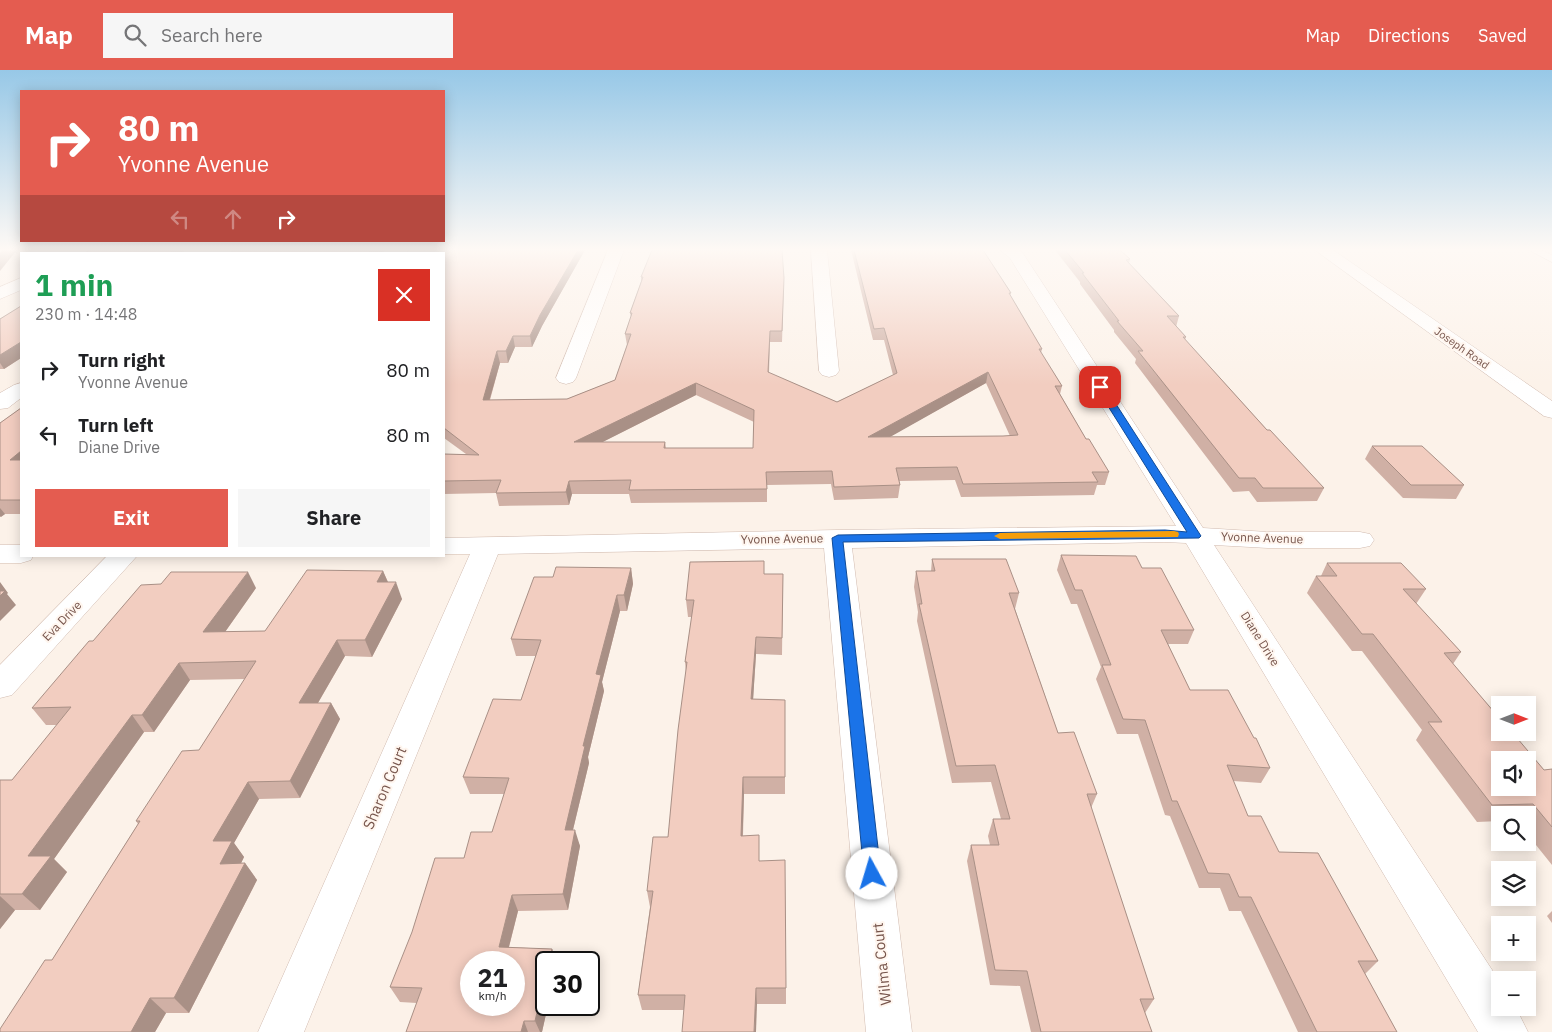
<!DOCTYPE html>
<meta charset="utf-8">
<style>
:root{--surface:#fff;--page:#f6f6f6;--text:#202124;--muted:#757577;--accent:#e45c50}
body{margin:0;font-family:"IBM Plex Sans",sans-serif;background:var(--page);color:var(--text);height:100vh;display:flex;flex-direction:column;font-size:19px;white-space:nowrap}
*{box-sizing:border-box;margin:0}
p{font-size:16px;color:var(--muted)}
.icon{flex:none;width:28px;height:28px;fill:none;stroke:currentColor;stroke-width:2;stroke-linecap:round;stroke-linejoin:round}
.map{position:relative;flex:1;overflow:hidden}
.side{position:absolute;left:20px;top:182px;width:425px;height:305px;display:flex;flex-direction:column;background:var(--surface);border-radius:0px;box-shadow:0 2px 12px #0003}
.side>*{flex:none}
.hud{position:absolute;left:20px;top:20px;width:425px;height:152px;border-radius:0px;box-shadow:0 2px 12px #0003;background:#e45c50;color:#fff;overflow:hidden}
.needle{width:32px;rotate:90deg}
.fabs{position:absolute;left:1491px;top:626px;display:grid;gap:10px}
.fabs a{display:grid;place-items:center;width:45px;height:45px;border-radius:0px;background:var(--surface);box-shadow:0 2px 12px #0003;font-size:25px}
.speed{position:absolute;left:460px;top:881px;display:flex;gap:10px;font-size:25px;font-weight:700;text-align:center}
.speed>*{display:grid;place-content:center;width:65px;height:65px;border-radius:50%;background:var(--surface);box-shadow:0 2px 12px #0003;line-height:1}
.speed small{font-size:12px;font-weight:400}
.speed .limit{border:2px solid #111;border-radius:8px;background:#fff;color:#111}
.pin{position:absolute;display:grid;place-items:center;width:42px;height:42px;color:#fff;margin:-21px;border-radius:10px;box-shadow:0 2px 8px #0006}
.me{position:absolute;width:55px;margin:-28px;rotate:354deg;stroke-linejoin:round;filter:drop-shadow(0 0 4px #0008)}
.turn{display:flex;align-items:center;gap:18px;height:105px;padding:0 15px;font-size:22px}
.turn .icon{width:65px;height:65px;stroke-width:2.5}
.turn b{display:block;font-size:35px;line-height:42px}
.lanes{display:flex;align-items:center;height:48px;padding:0 15px;background:#0003;justify-content:center;gap:25px;direction:ltr}
.lanes .off{opacity:.35}
.round{display:grid;place-items:center;flex:none;width:52px;height:52px;border-radius:0px;background:var(--page)}
.headline{display:flex;align-items:center;justify-content:space-between;height:85px;padding:0 15px}
h1{font-size:30px;font-weight:700;line-height:38px;color:#1e9e55}
.primary-button{display:flex;gap:10px;margin-top:auto;padding:10px 15px}
.primary-button a{flex:1;height:58px;border-radius:0px;background:var(--accent);color:#fff;font-size:20px;font-weight:700;line-height:58px;text-align:center}
.primary-button a+a{background:var(--page);color:var(--text)}
ul{padding:0;list-style:none}
li{display:flex;align-items:center;gap:15px;height:65px;padding:0 15px}
li div{flex:1}
li b{display:block;font-size:19px}
li em{font-style:normal}
header{display:flex;align-items:center;gap:30px;box-sizing:border-box;height:70px;padding:0 25px;background:var(--accent);color:#fff}
header strong{font-size:24px}
nav{display:flex;gap:28px;margin-inline-start:auto;font-size:18px}
.search{width:350px;height:45px;background:var(--page);display:flex;align-items:center;gap:12px;box-sizing:border-box;padding:0 18px;border-radius:0px;color:var(--muted);font-size:19px}
.map>svg:first-child{display:block}
.lines{fill:none;stroke-linecap:round;stroke-linejoin:round}
.lane-casing{stroke:#d1bbb0;stroke-width:1}
.street-casing{stroke:#d1bbb0;stroke-width:1}
.secondary-casing{stroke:#d4baae;stroke-width:1}
.lane{fill:#fff;fill-rule:evenodd}
.street{fill:#fff;fill-rule:evenodd}
.secondary{fill:#fff;fill-rule:evenodd}
.wall{fill:#d0b0a5;fill-rule:evenodd}
.shaded-wall{fill:#a99086}
.building{fill:#f2cdc0;stroke:#a99086;fill-rule:evenodd}
.route{fill:#1a73e8;stroke:#114b97}
.slow{fill:#f59e0b}
.labels{text-anchor:middle;stroke-width:4;stroke-linejoin:round;paint-order:stroke}
.far-street-label{font-size:11px;fill:#77554c;stroke:#fff6ef}
.street-label{font-size:12px;fill:#77554c;stroke:#fff6ef}
.near-street-label{font-size:15px;fill:#77554c;stroke:#fff6ef}
</style>
<header>
<strong>Map</strong>
<div class="search"><svg class="icon" aria-label="search" viewBox="0 0 24 24"><circle cx="10" cy="10" r="6"/><path d="M15 15l6 6"/></svg>Search here</div>
<nav><a>Map</a><a>Directions</a><a>Saved</a></nav>
</header>
<div class="map">
<svg width="1552" height="962" viewBox="0 0 1552 962">
<rect width="100%" height="100%" fill="#fcf2e9"/>
<g class="lines">
<defs>
<g id="lane">
<polygon points="43,180 80,180 82,182 81,184 42,184"/>
<polygon points="1529,180 1541,180 1552,185 1552,192"/>
</g>
<g id="street">
<polygon points="140,180 344,180 339,184 139,184"/>
<polygon points="409,180 425,180 422,184 406,184"/>
<polygon points="608,180 624,180 576,308 573,312 566,314 559,312 556,308"/>
<polygon points="811,180 827,180 839,301 836,305 829,307 822,305 819,301"/>
<polygon points="1000,180 1019,180 1022,182 1203,458 1268,462 1360,462 1370,464 1374,470 1370,476 1360,478 1268,478 1214,475 1500,912 1500,938 1516,938 1528,962 1478,962 1186,473 1165,472 852,478 912,962 866,962 824,478 498,484 304,962 258,962 470,484 444,484 444,468 837,460 1176,456 1010,188"/>
<polygon points="1315,180 1333,180 1552,331 1552,348 1544,346"/>
<polygon points="21,313 21,328 8,338 0,339 0,323 14,315"/>
<polygon points="0,475 21,475 21,486 33,486 31,490 21,493 0,493"/>
<polygon points="107,486 137,486 12,625 0,628 0,595"/>
</g>
<g id="secondary">
<polygon points="39,180 58,180 55,184 35,184"/>
<polygon points="70,180 89,180 86,184 66,184"/>
<polygon points="21,208 21,220 0,229 0,217"/>
</g>
</defs>
<use href="#lane" class="lane-casing"/>
<use href="#street" class="street-casing"/>
<use href="#secondary" class="secondary-casing"/>
<use href="#lane" class="lane"/>
<use href="#street" class="street"/>
<use href="#secondary" class="secondary"/>
</g>
<g class="wall">
<path d="M 444,180 L 585,180 L 542,256 L 532,277 L 515,277 L 508,293 L 500,293 L 490,330 L 567,329 L 615,310 L 627,275 L 625,264 L 631,247 L 630,243 L 641,212 L 641,207 L 784,208 L 782,272 L 770,272 L 769,303 L 837,332 L 893,305 L 884,270 L 873,270 L 851,180 L 983,180 L 1011,223 L 1010,225 L 1042,279 L 1041,283 L 1062,316 L 1060,324 L 1086,369 L 1109,402 L 1105,415 L 1097,415 L 1094,425 L 961,427 L 955,410 L 899,411 L 900,415 L 898,428 L 834,430 L 831,414 L 767,415 L 767,432 L 631,433 L 629,424 L 572,424 L 569,435 L 499,436 L 496,423 L 444,424 L 444,384 L 466,384 L 444,368 ZM 986,313 L 1010,366 L 1003,366 L 889,367 ZM 696,325 L 754,352 L 753,378 L 666,378 L 665,372 L 602,372 Z"/>
<polygon points="1055,180 1120,180 1130,189 1129,193 1179,246 1176,257 1186,267 1185,270 1267,360 1324,418 1317,431 1257,432 1249,421 1233,422 1135,293 1136,289 1114,262 1114,260 1080,214 1080,212"/>
<polygon points="21,236 21,288 4,299 0,299 0,249"/>
<polygon points="21,338 21,444 5,444 0,447 0,353"/>
<polygon points="1372,376 1464,415 1456,429 1403,428 1365,389"/>
<polygon points="1061,485 1142,498 1194,560 1188,574 1168,574 1190,620 1270,698 1261,713 1233,711 1248,746 1279,782 1378,891 1365,904 1397,962 1298,962 1241,841 1229,841 1220,818 1199,818 1170,746 1165,745 1138,664 1117,664 1096,609 1101,597 1077,534 1071,534 1057,500"/>
<polygon points="932,489 1019,523 1015,539 1058,663 1097,724 1091,738 1154,929 1145,943 1152,962 1031,962 1020,916 990,915 967,791 971,775 990,775 988,766 993,749 1001,749 991,712 952,713 917,551 918,542 914,517 916,501 931,501"/>
<polygon points="1327,493 1426,519 1416,534 1461,582 1453,594 1544,700 1552,699 1552,795 1528,765 1528,745 1500,745 1500,751 1477,752 1416,670 1422,660 1362,581 1352,581 1307,523 1316,506 1321,506"/>
<polygon points="631,498 633,514 627,541 620,541 602,612 604,621 588,687 589,693 573,760 580,776 568,840 518,841 509,877 552,879 557,892 546,892 546,935 548,935 542,962 406,962 417,933 400,932 390,917 464,788 492,762 504,724 470,724 463,707 521,630 536,586 516,586 511,569 553,507"/>
<polygon points="383,501 388,512 402,529 372,587 345,586 318,633 331,633 340,649 300,728 259,729 234,773 244,787 241,793 245,793 257,810 189,943 166,943 155,962 0,962 52,890 138,754 136,751 199,680 245,609 190,610 154,662 144,662 54,789 67,802 40,840 15,840 0,859 0,710 12,710 57,655 46,655 32,638 93,571 256,518 225,562 265,561"/>
<polygon points="764,504 783,504 782,585 756,584 753,629 785,630 785,724 744,724 743,766 759,791 786,918 786,934 757,934 684,940 642,940 638,925 650,837 647,821 668,767 686,602 685,592 692,547 688,547 686,530"/>
<polygon points="1552,841 1552,853 1547,846"/>
</g>
<g class="shaded-wall">
<polygon points="3,180 17,180 0,201 0,183"/>
<polygon points="174,180 183,180 185,184 168,184"/>
<polygon points="371,180 385,180 381,184 367,184"/>
<polygon points="578,180 585,180 542,256 532,277 530,266 540,245"/>
<polygon points="513,266 515,277 508,293 506,281"/>
<polygon points="21,272 21,288 4,299 0,293 0,285"/>
<polygon points="497,281 500,293 486,342 483,330"/>
<polygon points="988,302 986,313 867,380 868,367"/>
<polygon points="696,313 696,325 577,385 574,372"/>
<polygon points="21,381 21,402 10,390"/>
<polygon points="569,411 572,424 569,435 566,422"/>
<polygon points="0,438 5,444 1,447 0,446"/>
<polygon points="631,498 633,514 627,541 624,525"/>
<polygon points="383,501 390,517 377,512"/>
<polygon points="248,502 256,518 213,579 203,562"/>
<polygon points="0,512 8,523 7,524 16,535 0,551"/>
<polygon points="396,512 402,529 372,587 365,570"/>
<polygon points="617,525 620,541 602,612 604,621 588,687 589,693 569,776 565,760 596,604"/>
<polygon points="756,567 756,584 752,646 751,629"/>
<polygon points="337,570 345,586 308,650 299,633"/>
<polygon points="179,593 190,610 154,662 142,645"/>
<polygon points="331,633 340,649 300,728 290,711"/>
<polygon points="132,645 144,662 54,789 67,802 40,840 22,824 28,786"/>
<polygon points="743,707 744,724 742,782 741,766"/>
<polygon points="248,712 259,729 234,773 244,787 233,810 220,794 213,771"/>
<polygon points="575,760 580,776 568,840 563,824"/>
<polygon points="245,793 257,810 189,943 174,928"/>
<polygon points="512,825 518,841 505,892 499,877"/>
<polygon points="0,826 15,840 0,859"/>
<polygon points="552,879 557,892 549,892"/>
<polygon points="546,903 546,935 548,935 542,962 540,962 535,951"/>
<polygon points="756,918 757,934 756,962 754,962"/>
<polygon points="150,928 166,943 155,962 131,962"/>
<polygon points="524,951 528,962 521,962"/>
</g>
<g class="building">
<polygon points="90,180 174,180 168,184 83,184"/>
<polygon points="234,180 371,180 367,184 229,184"/>
<path d="M 444,180 L 578,180 L 540,245 L 530,266 L 513,266 L 506,281 L 497,281 L 483,330 L 567,329 L 615,310 L 631,264 L 625,264 L 632,243 L 630,243 L 643,207 L 641,207 L 652,180 L 782,180 L 784,208 L 782,261 L 770,261 L 768,302 L 837,332 L 897,303 L 884,258 L 874,259 L 854,180 L 983,180 L 1011,223 L 1009,223 L 1042,279 L 1039,279 L 1062,316 L 1055,316 L 1086,369 L 1089,369 L 1109,402 L 1092,402 L 1098,412 L 963,414 L 957,397 L 896,398 L 900,415 L 834,417 L 832,401 L 766,402 L 767,419 L 629,420 L 631,410 L 569,411 L 566,422 L 496,423 L 501,410 L 444,411 L 444,384 L 479,385 L 444,358 L 444,184 L 441,184 ZM 988,302 L 1018,365 L 1003,366 L 868,367 ZM 696,313 L 754,340 L 753,378 L 664,378 L 665,372 L 574,372 Z"/>
<polygon points="1065,180 1120,180 1130,189 1126,190 1179,246 1167,246 1186,267 1183,267 1267,360 1270,360 1324,418 1263,418 1255,408 1239,408 1138,281 1143,281 1117,251 1119,251 1082,203 1084,203"/>
<polygon points="21,236 21,272 0,285 0,249"/>
<polygon points="21,338 21,381 10,390 21,390 21,430 0,430 0,353"/>
<polygon points="1372,376 1422,376 1464,415 1411,415"/>
<polygon points="1061,485 1136,486 1142,498 1161,498 1194,560 1161,560 1190,620 1228,620 1254,668 1256,668 1270,698 1227,695 1248,746 1261,746 1279,782 1318,783 1378,891 1358,891 1397,962 1317,962 1251,827 1239,827 1229,804 1208,803 1177,731 1172,731 1145,650 1123,649 1102,595 1111,595 1082,520 1075,520"/>
<polygon points="932,489 1006,489 1019,523 1009,523 1058,663 1074,662 1097,724 1087,724 1154,929 1140,929 1152,962 1041,962 1027,901 995,900 971,775 999,775 993,749 1010,749 995,695 956,696 919,534 922,534 916,501 935,501"/>
<polygon points="764,491 764,504 783,504 782,568 756,567 751,629 785,630 785,707 743,707 741,766 759,765 759,791 785,790 786,918 756,918 754,962 682,962 685,925 638,925 653,821 647,821 653,767 668,767 678,660 687,592 685,592 694,530 686,530 690,492"/>
<path d="M 1327,493 L 1401,493 L 1426,519 L 1403,519 L 1461,582 L 1444,583 L 1500,649 L 1500,662 L 1512,662 L 1544,700 L 1552,699 L 1552,757 L 1533,734 L 1492,735 L 1428,652 L 1442,652 L 1373,564 L 1362,564 L 1316,506 L 1337,506 ZM 1500,690 L 1528,690 L 1528,718 L 1500,718 Z"/>
<path d="M 556,497 L 631,498 L 624,525 L 617,525 L 596,604 L 601,605 L 583,676 L 585,676 L 565,760 L 575,760 L 563,824 L 512,825 L 499,877 L 552,879 L 549,892 L 546,892 L 546,903 L 535,951 L 524,951 L 521,962 L 406,962 L 422,918 L 390,917 L 412,862 L 435,788 L 464,788 L 471,762 L 492,762 L 509,708 L 463,707 L 493,629 L 521,630 L 541,570 L 511,569 L 534,507 L 553,507 ZM 471,892 L 514,892 L 514,935 L 471,935 Z"/>
<polygon points="307,500 383,501 377,512 396,512 365,570 337,570 299,633 331,633 290,711 248,712 213,771 232,771 220,794 245,793 174,928 150,928 131,962 0,962 0,959 45,890 52,890 140,751 136,751 182,681 199,680 256,591 179,593 142,645 132,645 28,786 51,786 22,824 0,824 0,710 12,710 71,637 32,638 89,571 93,571 141,515 161,514 171,502 248,502 203,562 265,561"/>
<polygon points="0,521 5,521 0,526"/>
</g>
<linearGradient id="sky" x2="0" y2="1"><stop stop-color="#97c8e7"/><stop offset="0.57" stop-color="#fef9f5"/><stop offset="1" stop-color="#fef9f5" stop-opacity="0"/></linearGradient>
<rect width="1552" height="315" fill="url(#sky)"/>
<polygon class="route" points="1097,315 1105,317 1201,466 1199,468 843,472 881,804 878,809 872,812 867,809 864,804 832,468 838,465 1165,460 1187,462 1096,317"/>
<polygon class="slow" points="1174,461 1178,462 1179,464 1178,467 1000,469 994,466 1000,463"/>
<g class="labels">
<g class="far-street-label">
<text transform="translate(1462 278) rotate(35)" y="4">Joseph Road</text>
</g>
<g class="street-label">
<text transform="translate(1262 468) rotate(2)" y="4">Yvonne Avenue</text>
<text transform="translate(782 469) rotate(-1)" y="4">Yvonne Avenue</text>
<text transform="translate(62 551) rotate(-46)" y="4">Eva Drive</text>
<text transform="translate(1260 569) rotate(58)" y="4">Diane Drive</text>
</g>
<g class="near-street-label">
<text transform="translate(385 718) rotate(-67)" y="5">Sharon Court</text>
<text transform="translate(882 894) rotate(-96)" y="5">Wilma Court</text>
</g>
</g>
</svg>
<div class="fabs">
<a><svg class="needle" viewBox="-14 -14 28 28"><path d="M0-13l5 13h-10z" fill="#e53935"/><path d="M0 13l5-13h-10z" fill="#757577"/></svg></a>
<a><svg class="icon" aria-label="sound" viewBox="0 0 24 24"><path d="M4 9h4l5-4v14l-5-4H4zM17 9q2 3 0 6"/></svg></a>
<a><svg class="icon" aria-label="search" viewBox="0 0 24 24"><circle cx="10" cy="10" r="6"/><path d="M15 15l6 6"/></svg></a>
<a><svg class="icon" aria-label="layers" viewBox="0 0 24 24"><path d="M12 4l9 5-9 5-9-5zM3 14l9 5 9-5"/></svg></a>
<a>+</a>
<a>−</a>
</div>
<div class="speed"><div>21<small>km/h</small></div><div class="limit">30</div></div>
<div class="pin" style="left:1100px;top:317px;background:#d93025"><svg class="icon" aria-label="arrive" viewBox="0 0 24 24"><path d="M6 21V4h12l-3 4 3 4H6"/></svg></div>
<svg class="me" style="left:872px;top:804px" viewBox="-20 -20 40 40"><circle r="19" fill="#fff"/><path d="M0-13L10 11 0 6-10 11z" fill="#1a73e8"/></svg>
<div class="hud">
<div class="turn"><svg class="icon" aria-label="right" viewBox="0 0 24 24"><path d="M7 20v-9h11M14 6l5 5-5 5"/></svg><div><b>80 m</b>Yvonne Avenue</div></div>
<div class="lanes"><svg class="icon off" aria-label="left" viewBox="0 0 24 24"><path d="M17 20v-9H6M10 6l-5 5 5 5"/></svg><svg class="icon off" aria-label="ahead" viewBox="0 0 24 24"><path d="M12 20V5M6 11l6-6 6 6"/></svg><svg class="icon" aria-label="right" viewBox="0 0 24 24"><path d="M7 20v-9h11M14 6l5 5-5 5"/></svg></div>
</div>
<section class="side">
<div class="headline"><div><h1>1 min</h1><p>230 m · 14:48</p></div><a class="round" style="background:#d93025;color:#fff"><svg class="icon" aria-label="close" viewBox="0 0 24 24"><path d="M6 6l12 12M18 6L6 18"/></svg></a></div>
<ul>
<li><svg class="icon" aria-label="right" viewBox="0 0 24 24"><path d="M7 20v-9h11M14 6l5 5-5 5"/></svg><div><b>Turn right</b><p>Yvonne Avenue</p></div><em>80 m</em></li>
<li><svg class="icon" aria-label="left" viewBox="0 0 24 24"><path d="M17 20v-9H6M10 6l-5 5 5 5"/></svg><div><b>Turn left</b><p>Diane Drive</p></div><em>80 m</em></li>
</ul>
<div class="primary-button"><a>Exit</a><a>Share</a></div>
</section>
</div>
